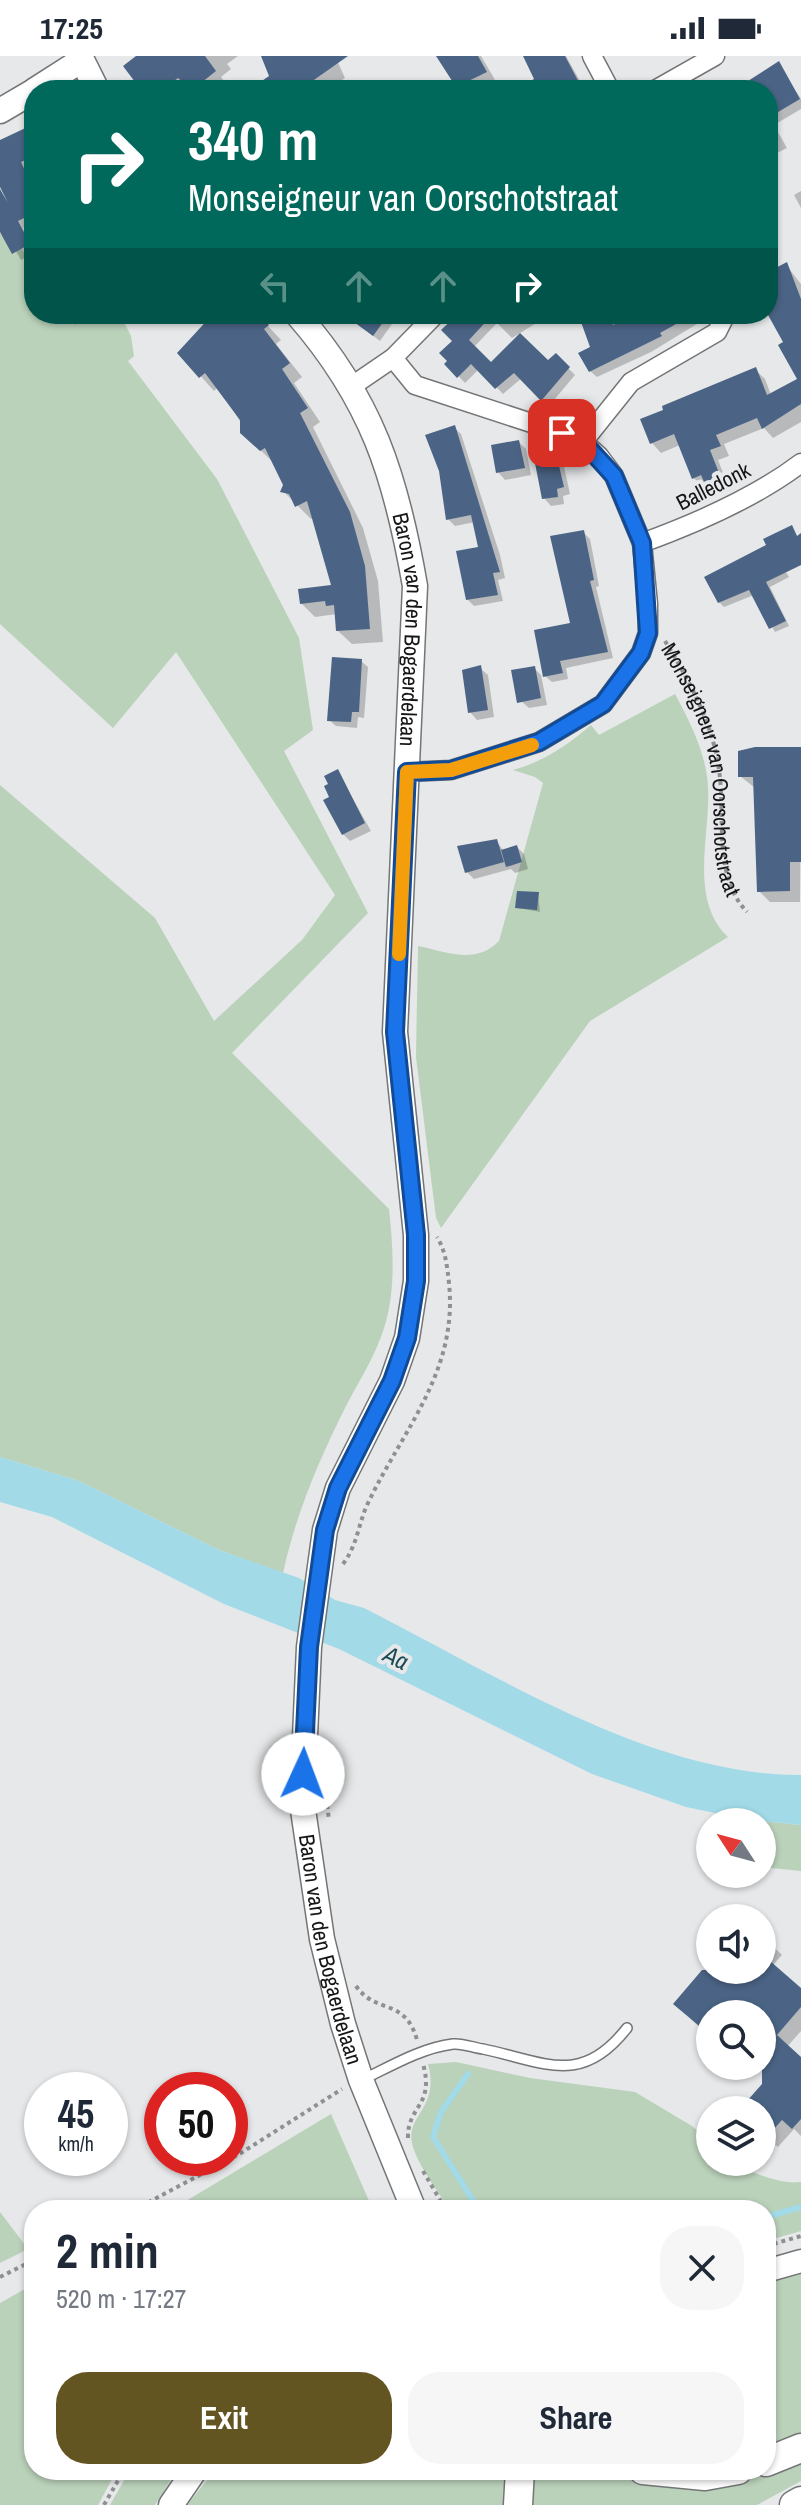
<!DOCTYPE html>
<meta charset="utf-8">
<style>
:root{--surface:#fff;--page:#f6f6f7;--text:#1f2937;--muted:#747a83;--accent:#625521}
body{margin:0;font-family:"Archivo Narrow",sans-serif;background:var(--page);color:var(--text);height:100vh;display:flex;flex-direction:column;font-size:30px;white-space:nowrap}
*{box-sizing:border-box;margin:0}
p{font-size:26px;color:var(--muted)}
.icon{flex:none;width:44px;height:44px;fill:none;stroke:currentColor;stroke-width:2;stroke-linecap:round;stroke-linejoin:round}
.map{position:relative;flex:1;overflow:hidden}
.details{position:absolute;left:24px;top:2144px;width:752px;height:280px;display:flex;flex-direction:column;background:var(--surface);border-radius:32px;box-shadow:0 2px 6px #0004}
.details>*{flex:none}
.banner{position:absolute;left:24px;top:24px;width:754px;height:244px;border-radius:32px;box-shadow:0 2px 6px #0004;background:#00695c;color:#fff;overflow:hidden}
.needle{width:52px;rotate:306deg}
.controls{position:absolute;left:696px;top:1752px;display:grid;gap:16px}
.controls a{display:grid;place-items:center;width:80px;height:80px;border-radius:50%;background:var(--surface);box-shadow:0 2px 6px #0004;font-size:40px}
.speed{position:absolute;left:24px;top:2016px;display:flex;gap:16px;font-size:40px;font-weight:700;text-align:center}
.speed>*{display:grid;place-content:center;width:104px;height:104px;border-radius:50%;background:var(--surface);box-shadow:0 2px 6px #0004;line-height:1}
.speed small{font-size:20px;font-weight:400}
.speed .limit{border:12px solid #d22;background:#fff;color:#111}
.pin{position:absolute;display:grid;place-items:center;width:68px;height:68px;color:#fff;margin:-34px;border-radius:16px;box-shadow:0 4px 12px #0006}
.me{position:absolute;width:88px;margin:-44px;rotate:2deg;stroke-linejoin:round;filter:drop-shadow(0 0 6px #0008)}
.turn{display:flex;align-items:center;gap:28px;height:168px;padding:0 32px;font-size:36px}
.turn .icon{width:104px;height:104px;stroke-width:2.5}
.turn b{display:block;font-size:56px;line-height:68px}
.lanes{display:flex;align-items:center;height:76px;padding:0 32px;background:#0003;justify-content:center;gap:40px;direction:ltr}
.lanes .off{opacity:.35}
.round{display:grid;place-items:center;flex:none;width:84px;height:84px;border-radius:32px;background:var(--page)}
.summary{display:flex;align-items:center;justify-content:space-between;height:136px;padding:0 32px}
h1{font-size:48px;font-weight:700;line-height:60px}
.button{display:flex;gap:16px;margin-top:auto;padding:16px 32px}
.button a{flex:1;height:92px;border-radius:32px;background:var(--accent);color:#fff;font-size:32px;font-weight:700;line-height:92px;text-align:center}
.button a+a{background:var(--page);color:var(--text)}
.status{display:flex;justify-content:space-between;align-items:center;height:56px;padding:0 40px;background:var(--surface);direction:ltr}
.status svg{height:22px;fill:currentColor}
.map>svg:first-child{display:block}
.green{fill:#bad1ba}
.water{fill:#a2dae8}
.shadow{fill:#0003}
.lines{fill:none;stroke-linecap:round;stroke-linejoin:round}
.stream{stroke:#a2dae8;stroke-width:6}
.building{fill:#4b6485}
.service-casing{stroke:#747577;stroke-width:12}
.minor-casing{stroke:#747577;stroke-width:21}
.tertiary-casing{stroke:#747577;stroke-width:25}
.secondary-casing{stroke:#747577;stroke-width:27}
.trunk-casing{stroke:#747577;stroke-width:31}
.path{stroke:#8f9092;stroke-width:4;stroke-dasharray:4 4;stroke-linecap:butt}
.service{stroke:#fff;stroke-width:9}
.minor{stroke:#fff;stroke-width:18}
.tertiary{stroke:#fff;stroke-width:22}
.secondary{stroke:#fff;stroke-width:24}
.trunk{stroke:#fff;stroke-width:28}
.route-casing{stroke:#114b97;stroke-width:20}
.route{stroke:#1a73e8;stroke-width:14}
.slow{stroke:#f59e0b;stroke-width:14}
.labels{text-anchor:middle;stroke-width:8;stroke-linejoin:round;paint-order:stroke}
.street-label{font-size:22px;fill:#161617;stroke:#e6e8ea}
.water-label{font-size:24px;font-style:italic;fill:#194a54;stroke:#e6e8ea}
</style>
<div class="status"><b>17:25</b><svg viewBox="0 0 49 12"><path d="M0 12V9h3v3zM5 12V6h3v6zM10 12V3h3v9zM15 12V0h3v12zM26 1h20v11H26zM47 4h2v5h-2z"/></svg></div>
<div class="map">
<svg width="801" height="2449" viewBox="0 0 801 2449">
<rect width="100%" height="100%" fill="#e6e8ea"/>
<g class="green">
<path d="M 0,177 L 14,184 L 34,209 L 34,258 L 120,258 L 131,280 L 134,300 L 128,305 L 217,423 L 299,582 L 313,674 L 284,695 L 368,857 L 232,997 L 389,1153 C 393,1189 396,1233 385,1269 C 377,1297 359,1325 345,1352 C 318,1406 296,1458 283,1517 L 219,1494 L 79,1425 L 0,1401 L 0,729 L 155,862 L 214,965 L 302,884 L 335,839 L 176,596 L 113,672 L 0,568 Z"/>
<path d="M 675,638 C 691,668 706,697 708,731 C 711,778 688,843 728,881 L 590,965 L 441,1172 L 436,1162 L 416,1001 L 418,890 C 447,896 476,909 499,885 L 543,727 L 535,721 L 513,714 C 543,706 568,689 591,669 L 599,679 Z"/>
<polygon points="744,1763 801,1769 801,1815 762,1811 762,1766 743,1766"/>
<path d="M 456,2006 L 530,2022 L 635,2036 L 692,2070 L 710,2086 L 710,2106 C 742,2106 771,2130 801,2126 L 801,2175 L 766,2185 L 766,2154 L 450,2154 C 438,2135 417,2109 412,2087 C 406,2059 440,2052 428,2008 Z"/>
<polygon points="331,2058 373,2154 171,2154"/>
<polygon points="0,2156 28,2193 0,2207"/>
<polygon points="801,2214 801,2385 766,2398 766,2224"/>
<polygon points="34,2228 34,2414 117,2414 98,2449 0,2449 0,2247"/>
<polygon points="801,2400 801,2425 757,2449 526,2449 528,2414 620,2414 649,2423 740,2420"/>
<polygon points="130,2414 177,2414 155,2449 110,2449"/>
<polygon points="215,2414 512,2414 511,2449 187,2449"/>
</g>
<path class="water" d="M 0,1401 L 79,1425 L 219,1494 L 299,1522 L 335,1544 L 364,1552 C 495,1618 651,1720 801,1719 L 801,1769 L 744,1763 L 686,1751 L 592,1718 L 339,1593 L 224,1548 L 52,1461 L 0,1446 Z"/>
<g class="shadow">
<polygon points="140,0 238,0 227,8 231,13 221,21 231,34 144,34"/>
<polygon points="263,0 335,0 345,22 327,34 253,34 272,20"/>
<polygon points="438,0 481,0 501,34 460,34"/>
<polygon points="525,0 566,0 585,34 533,34 537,24"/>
<polygon points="778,8 801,43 801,53 774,69 787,92 773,99 768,94 768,34 737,34"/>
<polygon points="34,70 34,116 29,118 34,129 34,167 23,172 34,197 21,204 0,168 0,158 12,152 0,126 0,86"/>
<polygon points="801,135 801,152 794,139"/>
<polygon points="768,169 778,185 768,190"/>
<polygon points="768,193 778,213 786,209 801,228 801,366 773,382 764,372 724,388 729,400 718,404 729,432 716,437 693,422 680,389 661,397 652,387 755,314 765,323 771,339 799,324 786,287 768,254"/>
<polygon points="66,258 84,258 75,269"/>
<polygon points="200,258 263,258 269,265 266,268 281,284 276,288 302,321 294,327 320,366 313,371 363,472 378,525 383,586 352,588 338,575 337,558 315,561 301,547 334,530 314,462 311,463 283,435 286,429 275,408 256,390 218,331 214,335 180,297 201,278 198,274 207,266"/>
<polygon points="350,258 391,258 387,263 392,268 380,285 355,266"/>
<polygon points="463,258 551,258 512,282 497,267 474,291 491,309 548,307 556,300 575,319 549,350 522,322 503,338 479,313 465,327 447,308"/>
<polygon points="611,258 709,258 710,260 651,296 597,321 590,315 592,292 598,265"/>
<polygon points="454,371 461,378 500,499 505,522 498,524 503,545 474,550 467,543 481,493 475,466 455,470 448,463"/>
<polygon points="519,386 526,393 531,419 505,424 498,416"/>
<polygon points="556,399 563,406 570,438 563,440 564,448 551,450 544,442"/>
<polygon points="791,472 798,481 801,480 801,509 786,516 789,521 770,531 789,570 775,576 754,539 724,551 719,546 769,490"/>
<polygon points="583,476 590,483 599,530 596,531 613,602 566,612 568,623 552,626 545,620 573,568"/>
<polygon points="361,605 368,611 364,662 358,661 357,672 336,670 329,664"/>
<polygon points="480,612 488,619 494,661 477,664 470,656"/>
<polygon points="534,612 541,619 547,649 529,652 521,645"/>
<polygon points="801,693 800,846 770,846 759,835 755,732 740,720"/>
<polygon points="337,715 371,775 350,785 343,778 332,742"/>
<polygon points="496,785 504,795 517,791 524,798 528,813 515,817 511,813 474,823 467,816"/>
<polygon points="538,838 540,856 518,852"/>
<polygon points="762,1880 782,1899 772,1910 801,1933 801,1975 787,1991 801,2003 801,2080 794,2073 778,2091 762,2078 762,2054 741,2054 782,2009 762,1993 762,1958 710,1958 710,1981 675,1948 710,1908 710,1914 762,1914"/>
</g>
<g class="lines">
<g class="stream">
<polyline points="468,2018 441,2056 433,2081 479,2154"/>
<polyline points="766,2161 801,2151"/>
</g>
</g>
<g class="building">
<polygon points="136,0 205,0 216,15 192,34 178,22 162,34 141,34 123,10"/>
<polygon points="261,0 348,0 311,26 316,34 249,34 269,20"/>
<polygon points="436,0 478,0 487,16 456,31"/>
<polygon points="523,0 565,0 583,34 516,34 534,23"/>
<polygon points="779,5 800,43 768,62 768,34 734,34"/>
<polygon points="34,68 34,100 21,106 34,134 34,157 18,165 30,188 12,198 0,176 0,133 8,147 0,131 0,84"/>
<polygon points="787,206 801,243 801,348 762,373 757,362 716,379 721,390 710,394 721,422 705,428 701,419 692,423 674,378 650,388 640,363 663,354 662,350 756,311 767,339 797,323 778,289 783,286 768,259 768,216"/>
<polygon points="213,258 258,258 269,269 264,273 290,307 282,313 308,352 300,357 350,456 365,510 370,573 336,575 334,549 326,550 325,545 300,548 298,533 331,529 307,445 295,451 289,438 280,436 283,429 265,392 260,395 240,377 240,364 205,317 199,322 177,297"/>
<polygon points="343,258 389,258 373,280"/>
<polygon points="458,258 493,258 469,284 491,306 520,277 548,304 556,297 570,311 541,345 514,317 495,333 471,308 457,322 444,308 447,305 439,297 452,285 441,274"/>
<polygon points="596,258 607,258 613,269 633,258 694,258 660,277 662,280 589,316 578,297 590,291 581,266"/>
<polygon points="455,369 500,516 493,517 498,539 466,544 456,495 478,491 471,459 446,464 439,415 425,379"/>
<polygon points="519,384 525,412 496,417 491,389"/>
<polygon points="556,397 564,431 557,433 558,441 542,443 534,402"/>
<polygon points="792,469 797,480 801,477 801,509 766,526 786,565 769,573 749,534 718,547 704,521 766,489 763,483"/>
<polygon points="584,474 594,524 590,525 608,596 560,605 563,617 543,621 534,574 570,567 550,480"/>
<polygon points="332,601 362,603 359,656 352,656 351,666 327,665"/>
<polygon points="481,609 488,654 468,657 462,614"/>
<polygon points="535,610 541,642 517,647 511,614"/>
<polygon points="755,691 801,691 801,806 790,806 790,835 757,836 753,721 738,721 738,695"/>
<polygon points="338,713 365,767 342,779 323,744 329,741 324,730 328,728 324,720"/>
<polygon points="497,783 504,806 465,817 457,790"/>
<polygon points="517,789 522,806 506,811 501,794"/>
<polygon points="517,835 539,836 537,854 515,852"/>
<polygon points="762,1898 801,1932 801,1951 777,1979 801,2001 801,2063 792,2073 782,2064 762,2086 762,2054 739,2054 762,2028 762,1958 710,1958 710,1979 673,1948 702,1914 762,1914"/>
</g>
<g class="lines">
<defs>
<path id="service" d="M 362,2024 C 391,2010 421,1992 453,1988 C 463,1987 474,1992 483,1993 C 545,2006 581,2031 627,1972"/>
<g id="minor">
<polyline points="592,0 610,34"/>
<polyline points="655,34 715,0"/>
<polyline points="393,302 436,258"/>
<polyline points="352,330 393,302 415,329 562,377 583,386 599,400 614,420 642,487 648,548 648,577 641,597 603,648 539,686 451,714 407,716"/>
<polyline points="583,386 631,326 717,276 726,258"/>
<path d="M 642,487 C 697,467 755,442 801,407"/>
</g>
<polyline id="tertiary" points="766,2215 801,2205"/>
<g id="secondary">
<polyline points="35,34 82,4 97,34"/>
<polyline points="0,55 34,35"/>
<path id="s2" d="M 297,258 C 372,344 396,420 415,530 L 395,976 L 416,1179 L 416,1225 L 407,1282 L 392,1325 L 338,1432 L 325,1474 L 309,1591 L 302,1747 L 322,1883 L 343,1968 L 361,2024 L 414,2154"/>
<polyline points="171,2449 195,2414"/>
</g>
<g id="trunk">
<polyline points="766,2406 801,2392"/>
<polyline points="643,2414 705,2420 738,2414"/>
<polyline points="518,2449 520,2414"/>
<polyline points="794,2449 801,2445"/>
</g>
</defs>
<use href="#service" class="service-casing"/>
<use href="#minor" class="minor-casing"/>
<use href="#tertiary" class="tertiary-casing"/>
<use href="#secondary" class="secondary-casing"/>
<use href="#trunk" class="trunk-casing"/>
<g class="path">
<path id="s1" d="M 665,585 C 689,624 713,668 719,714 C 726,761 712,819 747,856"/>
<path d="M 343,1508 C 358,1488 358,1468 368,1447 C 404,1372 458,1315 449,1227 C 447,1210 446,1196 437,1181"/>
<polyline points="326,1741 329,1764"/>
<path d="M 356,1930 C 376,1959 405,1941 417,1984"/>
<path d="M 408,2082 C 407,2050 435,2050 423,2008"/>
<polyline points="423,2115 446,2154"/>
<polyline points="134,2154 241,2097 342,2033"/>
<polyline points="766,2190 801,2180"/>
<polyline points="0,2221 34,2204"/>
<polyline points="104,2449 124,2414"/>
</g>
<use href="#service" class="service"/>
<use href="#minor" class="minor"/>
<use href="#tertiary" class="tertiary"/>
<use href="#secondary" class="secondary"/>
<use href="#trunk" class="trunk"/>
</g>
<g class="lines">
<defs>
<polyline id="route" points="303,1718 309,1591 325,1474 338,1432 392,1325 407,1282 416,1225 416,1179 395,976 407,716 451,714 539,686 603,648 641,597 648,577 642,487 614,420 583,386 562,377"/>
</defs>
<use href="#route" class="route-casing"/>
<use href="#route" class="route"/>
<polyline class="slow" points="399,898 407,716 451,714 532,689"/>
</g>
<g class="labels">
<g class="street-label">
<text transform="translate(713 430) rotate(-27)" y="8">Balledonk</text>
<text dy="8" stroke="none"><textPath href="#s2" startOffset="344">Baron van den Bogaerdelaan</textPath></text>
<text dy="8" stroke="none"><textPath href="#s1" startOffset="136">Monseigneur van Oorschotstraat</textPath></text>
<text dy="8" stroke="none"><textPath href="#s2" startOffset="1688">Baron van den Bogaerdelaan</textPath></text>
</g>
<g class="water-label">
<text transform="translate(396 1602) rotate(26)" y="8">Aa</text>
</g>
</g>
</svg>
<div class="controls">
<a><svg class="needle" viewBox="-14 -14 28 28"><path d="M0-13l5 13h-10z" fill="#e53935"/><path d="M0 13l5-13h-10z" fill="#747a83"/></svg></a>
<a><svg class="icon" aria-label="sound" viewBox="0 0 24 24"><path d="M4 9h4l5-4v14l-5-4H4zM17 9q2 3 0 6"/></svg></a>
<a><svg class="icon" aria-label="search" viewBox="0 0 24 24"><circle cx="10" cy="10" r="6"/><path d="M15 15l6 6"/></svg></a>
<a><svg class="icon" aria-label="layers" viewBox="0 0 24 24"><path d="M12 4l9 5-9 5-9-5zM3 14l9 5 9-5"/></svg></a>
</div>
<div class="speed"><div>45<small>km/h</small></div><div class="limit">50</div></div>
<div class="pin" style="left:562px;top:377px;background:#d93025"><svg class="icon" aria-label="arrive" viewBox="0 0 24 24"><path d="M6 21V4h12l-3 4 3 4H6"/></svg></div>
<svg class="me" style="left:303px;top:1718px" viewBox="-20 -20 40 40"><circle r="19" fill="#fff"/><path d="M0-13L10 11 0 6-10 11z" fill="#1a73e8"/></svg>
<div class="banner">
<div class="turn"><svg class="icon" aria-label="right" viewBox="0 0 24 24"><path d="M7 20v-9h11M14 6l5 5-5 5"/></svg><div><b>340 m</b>Monseigneur van Oorschotstraat</div></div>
<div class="lanes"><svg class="icon off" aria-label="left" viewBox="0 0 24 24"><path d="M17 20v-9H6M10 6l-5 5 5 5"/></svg><svg class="icon off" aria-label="ahead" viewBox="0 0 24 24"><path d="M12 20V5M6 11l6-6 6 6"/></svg><svg class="icon off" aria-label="ahead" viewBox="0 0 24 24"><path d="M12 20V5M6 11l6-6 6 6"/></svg><svg class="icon" aria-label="right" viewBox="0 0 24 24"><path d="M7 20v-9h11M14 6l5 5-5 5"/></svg></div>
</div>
<section class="details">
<div class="summary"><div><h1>2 min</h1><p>520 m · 17:27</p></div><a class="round"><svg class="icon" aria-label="close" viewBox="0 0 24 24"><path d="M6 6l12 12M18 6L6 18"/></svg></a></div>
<div class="button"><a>Exit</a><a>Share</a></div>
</section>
</div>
